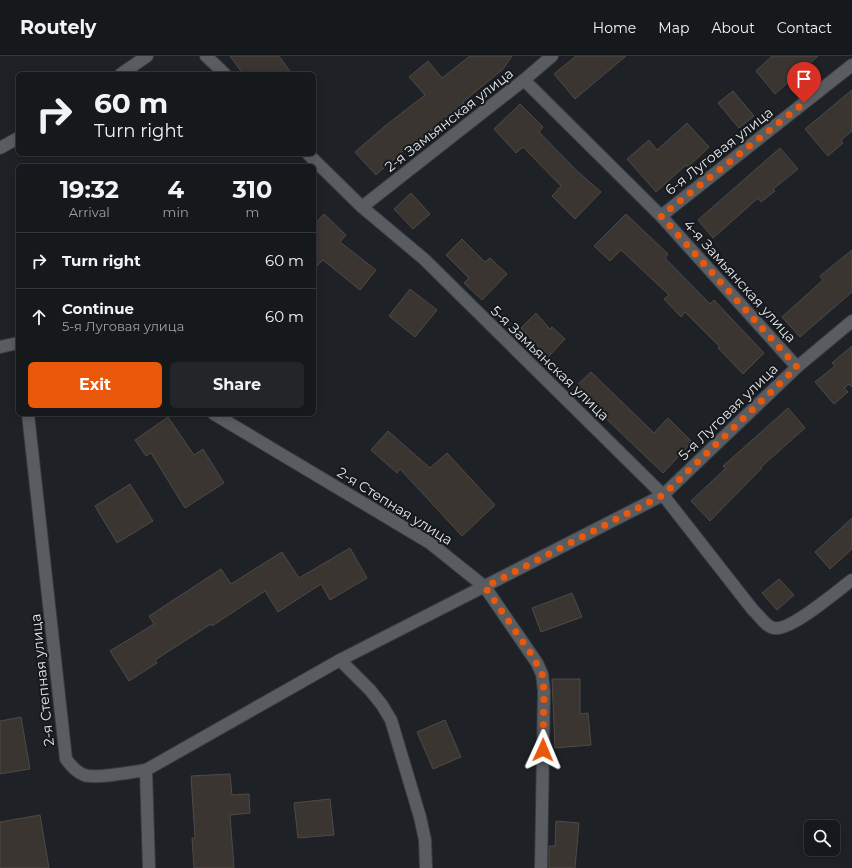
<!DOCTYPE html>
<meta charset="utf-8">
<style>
:root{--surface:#16191c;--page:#232629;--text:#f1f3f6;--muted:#9ea0a3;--line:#35383b;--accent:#ea580c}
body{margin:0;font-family:Montserrat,sans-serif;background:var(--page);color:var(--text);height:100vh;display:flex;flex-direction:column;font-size:15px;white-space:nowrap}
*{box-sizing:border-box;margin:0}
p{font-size:13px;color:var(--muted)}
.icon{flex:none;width:22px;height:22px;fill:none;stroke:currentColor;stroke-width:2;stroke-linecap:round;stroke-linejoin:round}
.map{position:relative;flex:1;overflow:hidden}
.side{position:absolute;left:16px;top:108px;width:300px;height:252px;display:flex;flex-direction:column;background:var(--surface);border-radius:6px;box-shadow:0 2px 10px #0003,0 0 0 1px var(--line)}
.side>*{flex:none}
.top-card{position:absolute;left:16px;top:16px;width:300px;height:84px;border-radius:6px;box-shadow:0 2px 10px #0003,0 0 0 1px var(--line);background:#16191c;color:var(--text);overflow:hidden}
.controls{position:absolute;left:804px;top:764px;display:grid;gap:8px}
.controls a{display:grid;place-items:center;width:36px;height:36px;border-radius:6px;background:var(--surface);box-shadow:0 2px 10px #0003,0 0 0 1px var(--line);font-size:20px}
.pin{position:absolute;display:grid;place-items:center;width:34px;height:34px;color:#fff;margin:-41px -17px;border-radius:50% 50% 50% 0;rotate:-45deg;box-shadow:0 0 4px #0007}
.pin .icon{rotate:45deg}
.me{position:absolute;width:44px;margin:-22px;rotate:1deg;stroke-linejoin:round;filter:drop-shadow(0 0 3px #0008)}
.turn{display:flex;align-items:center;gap:14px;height:84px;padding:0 12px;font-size:18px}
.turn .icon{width:52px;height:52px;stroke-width:2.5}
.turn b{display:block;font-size:28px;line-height:34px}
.eta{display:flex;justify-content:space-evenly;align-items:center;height:68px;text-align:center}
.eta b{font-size:24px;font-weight:700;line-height:28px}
.primary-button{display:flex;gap:8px;margin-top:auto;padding:8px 12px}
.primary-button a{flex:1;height:46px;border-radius:6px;background:var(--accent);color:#fff;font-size:16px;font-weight:700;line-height:46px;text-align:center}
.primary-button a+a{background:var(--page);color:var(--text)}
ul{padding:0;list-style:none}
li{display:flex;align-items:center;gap:12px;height:56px;padding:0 12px;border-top:1px solid var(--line)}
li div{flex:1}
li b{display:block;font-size:15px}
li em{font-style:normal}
header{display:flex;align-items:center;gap:24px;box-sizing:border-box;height:56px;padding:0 20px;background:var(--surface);border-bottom:1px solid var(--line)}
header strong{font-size:19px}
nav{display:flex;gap:22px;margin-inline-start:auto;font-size:14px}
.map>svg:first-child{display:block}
.building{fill:#3a3531;stroke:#4f4a46}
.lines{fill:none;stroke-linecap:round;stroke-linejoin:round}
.minor-casing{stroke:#383b3f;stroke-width:14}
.minor{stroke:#595d62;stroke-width:12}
.route{stroke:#ea580c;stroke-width:7;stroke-dasharray:0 12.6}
.labels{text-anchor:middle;stroke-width:4;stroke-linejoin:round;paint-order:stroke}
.street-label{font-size:14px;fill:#e4e7ea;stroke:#15181c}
</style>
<header>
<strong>Routely</strong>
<nav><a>Home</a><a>Map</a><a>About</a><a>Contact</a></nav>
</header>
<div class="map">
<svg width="852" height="812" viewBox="0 0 852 812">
<rect width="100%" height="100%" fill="#1e2126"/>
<g class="building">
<polygon points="230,0 279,0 292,18 243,18"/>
<polygon points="470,0 512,0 503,13 463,46 464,48 415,88 413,86 376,119 355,96 385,70 425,39 409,21 428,5 442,22"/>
<polygon points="576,0 626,0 575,43 554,18"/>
<polygon points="772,0 818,0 775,38 756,15"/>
<polygon points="852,34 852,75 841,84 843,87 828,100 805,73"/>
<polygon points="733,35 754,60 739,72 718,47"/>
<polygon points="520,48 543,71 539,76 576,114 601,136 575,163 552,140 561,130 523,91 516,97 494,73"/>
<polygon points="687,67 709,91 688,111 686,109 656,136 627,103 649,84 657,94"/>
<polygon points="780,92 798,113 773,133 775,135 761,146 758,142 713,182 698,164"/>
<polygon points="411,137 430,158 413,173 394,153"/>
<polygon points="324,158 346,179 340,186 376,214 360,234 323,204 314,213 314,169"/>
<polygon points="626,158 668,198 665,202 710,248 714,244 764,297 743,318 718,292 720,291 685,256 681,261 664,243 669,239 621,194 610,205 594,190"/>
<polygon points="462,183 485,206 490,202 507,218 482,244 464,227 469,222 446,199"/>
<polygon points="852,194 852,236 800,281 782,261 823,224 820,220"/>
<polygon points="410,233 437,254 415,281 389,260"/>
<polygon points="536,257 550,273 552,271 565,283 548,301 521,272"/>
<polygon points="852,290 852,331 849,328 844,332 848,336 834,348 815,326 835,310 832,307"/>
<polygon points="591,316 654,377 668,362 692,386 663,417 599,356 601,354 576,330"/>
<polygon points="788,352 805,372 761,411 762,412 710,465 691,445 726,412 723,410 740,395"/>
<polygon points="168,361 194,399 203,393 224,427 185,452 151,397 146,400 135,384"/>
<polygon points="388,375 430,412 447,397 495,449 462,480 400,413 397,417 371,394"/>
<polygon points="130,428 153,465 117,487 95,450"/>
<polygon points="852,462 852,493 830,513 815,496"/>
<polygon points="350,492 367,522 330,544 321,528 278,556 265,535 212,570 211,568 155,604 157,607 129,625 110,595 154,568 149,560 221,513 231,528 282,496 299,522"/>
<polygon points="779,523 794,539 777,554 762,537"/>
<polygon points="572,537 582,561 541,576 532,552"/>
<polygon points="552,623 580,623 580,658 588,657 591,689 555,692"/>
<polygon points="21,661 30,713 0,718 0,665"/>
<polygon points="445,664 461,701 433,713 417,676"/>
<polygon points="230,718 232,739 249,738 250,757 230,759 234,812 194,812 192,782 195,782 191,720"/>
<polygon points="330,743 334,779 298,782 294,747"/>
<polygon points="40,759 49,812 0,812 0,766"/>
<polygon points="556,765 579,767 575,812 549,812 549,790 555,790"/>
</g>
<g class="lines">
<defs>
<g id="minor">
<polyline points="206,0 225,18"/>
<polyline points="121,18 147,0"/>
<polyline points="524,24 661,160 797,311"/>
<polyline points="0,92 18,82"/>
<path d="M 308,98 L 362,151 L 424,203 L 663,439 L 753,554 C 759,559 766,571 774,572 C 790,576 838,534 852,524"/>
<polyline points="362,151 524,24 552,0"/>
<polyline points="661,160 852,9"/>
<polyline points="0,291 18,287"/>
<path d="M 28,358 L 66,703 C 71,710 76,716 84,719 C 96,723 132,716 146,714 L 149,812"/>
<polyline points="214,358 430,487 485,531 537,607 542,618 544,635 541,812"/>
<polyline points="340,604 370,634 382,649 391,664 420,761 425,784 426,812"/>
<polyline points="146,714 340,604 663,439 797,311 852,265"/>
</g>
</defs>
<use href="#minor" class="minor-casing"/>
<use href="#minor" class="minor"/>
</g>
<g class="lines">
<polyline class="route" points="543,694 544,635 542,618 532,599 485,531 663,439 797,311 661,160 804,47"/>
</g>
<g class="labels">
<g class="street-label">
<text transform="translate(449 64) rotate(-38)" y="5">2-я Замьянская улица</text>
<text transform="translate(719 95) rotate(-38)" y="5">6-я Луговая улица</text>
<text transform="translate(740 225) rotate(48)" y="5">4-я Замьянская улица</text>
<text transform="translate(550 307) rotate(44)" y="5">5-я Замьянская улица</text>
<text transform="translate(728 356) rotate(-44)" y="5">5-я Луговая улица</text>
<text transform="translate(395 450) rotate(32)" y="5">2-я Степная улица</text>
<text transform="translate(42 624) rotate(-96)" y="5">2-я Степная улица</text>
</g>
</g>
</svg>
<div class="controls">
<a><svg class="icon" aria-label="search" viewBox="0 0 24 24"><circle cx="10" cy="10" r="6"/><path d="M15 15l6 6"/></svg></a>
</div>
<div class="pin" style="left:804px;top:47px;background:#d93025"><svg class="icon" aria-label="arrive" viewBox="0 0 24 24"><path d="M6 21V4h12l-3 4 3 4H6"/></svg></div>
<svg class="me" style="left:543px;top:694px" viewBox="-20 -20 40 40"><path d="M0-17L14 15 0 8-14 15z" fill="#ea580c" stroke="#fff" stroke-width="4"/></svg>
<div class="top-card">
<div class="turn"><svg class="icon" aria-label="right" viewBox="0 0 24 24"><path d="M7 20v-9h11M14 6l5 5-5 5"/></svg><div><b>60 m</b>Turn right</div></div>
</div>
<section class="side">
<div class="eta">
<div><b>19:32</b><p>Arrival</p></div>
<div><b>4</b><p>min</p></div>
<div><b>310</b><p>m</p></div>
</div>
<ul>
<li><svg class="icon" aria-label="right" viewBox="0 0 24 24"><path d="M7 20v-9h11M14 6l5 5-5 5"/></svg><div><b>Turn right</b></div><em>60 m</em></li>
<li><svg class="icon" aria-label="ahead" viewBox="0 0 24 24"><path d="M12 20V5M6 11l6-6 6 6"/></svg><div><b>Continue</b><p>5-я Луговая улица</p></div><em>60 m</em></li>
</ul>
<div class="primary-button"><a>Exit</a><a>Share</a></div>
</section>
</div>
